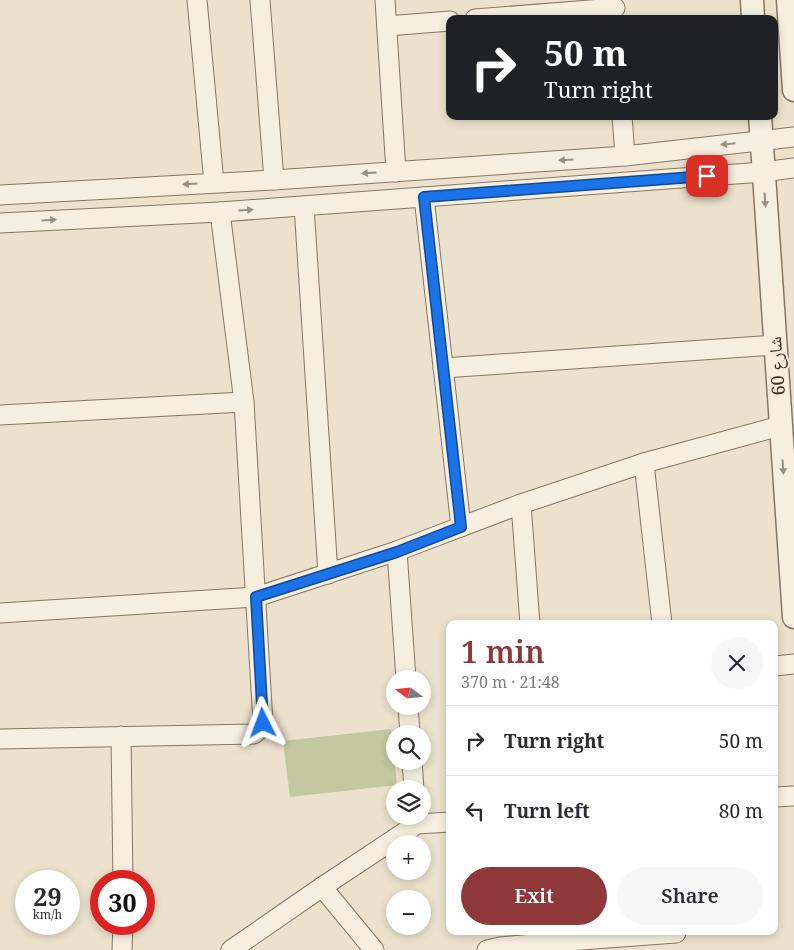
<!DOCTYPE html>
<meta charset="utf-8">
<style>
:root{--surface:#fff;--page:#f7f7f7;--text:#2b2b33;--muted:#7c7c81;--line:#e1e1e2;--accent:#8f383a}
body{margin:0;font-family:"Noto Serif","Noto Naskh Arabic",serif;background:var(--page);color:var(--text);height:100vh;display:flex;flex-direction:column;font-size:19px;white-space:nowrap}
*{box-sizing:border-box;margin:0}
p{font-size:16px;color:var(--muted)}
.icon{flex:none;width:28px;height:28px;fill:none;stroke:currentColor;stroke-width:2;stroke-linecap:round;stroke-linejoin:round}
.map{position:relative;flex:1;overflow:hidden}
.details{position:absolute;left:446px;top:620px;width:332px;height:315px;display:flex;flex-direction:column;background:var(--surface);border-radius:10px;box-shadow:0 2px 8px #0003}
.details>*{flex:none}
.guide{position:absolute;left:446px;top:15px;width:332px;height:105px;border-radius:10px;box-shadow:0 2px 8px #0003;background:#202124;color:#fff;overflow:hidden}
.needle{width:32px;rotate:285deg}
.controls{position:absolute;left:386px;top:670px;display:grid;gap:10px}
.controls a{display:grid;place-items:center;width:45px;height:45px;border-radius:50%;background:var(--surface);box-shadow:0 2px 8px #0003;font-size:25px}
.speed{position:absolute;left:15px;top:870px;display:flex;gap:10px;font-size:25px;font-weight:700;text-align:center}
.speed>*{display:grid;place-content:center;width:65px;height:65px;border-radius:50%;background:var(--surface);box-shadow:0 2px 8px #0003;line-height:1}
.speed small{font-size:12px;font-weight:400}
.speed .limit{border:8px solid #d22;background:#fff;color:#111}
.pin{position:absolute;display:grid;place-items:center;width:42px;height:42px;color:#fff;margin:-21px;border-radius:10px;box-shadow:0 2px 8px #0006}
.me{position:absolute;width:55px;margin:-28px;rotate:357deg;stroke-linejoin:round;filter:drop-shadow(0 0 4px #0008)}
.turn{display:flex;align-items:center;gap:18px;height:105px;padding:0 15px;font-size:22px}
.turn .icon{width:65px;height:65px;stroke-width:2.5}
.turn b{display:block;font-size:35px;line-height:42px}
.round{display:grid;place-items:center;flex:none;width:52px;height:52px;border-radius:26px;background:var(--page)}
.overview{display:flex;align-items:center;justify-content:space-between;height:85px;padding:0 15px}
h1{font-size:30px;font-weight:600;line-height:38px;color:var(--accent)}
.cta{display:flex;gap:10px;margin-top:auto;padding:10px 15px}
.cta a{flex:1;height:58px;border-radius:30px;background:var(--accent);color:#fff;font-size:20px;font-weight:600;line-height:58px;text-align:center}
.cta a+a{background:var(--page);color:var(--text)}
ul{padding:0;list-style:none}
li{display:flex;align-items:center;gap:15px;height:70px;padding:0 15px;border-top:1px solid var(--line)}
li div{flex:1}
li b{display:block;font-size:19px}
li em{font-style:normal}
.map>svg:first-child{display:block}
.green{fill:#c4c8a1}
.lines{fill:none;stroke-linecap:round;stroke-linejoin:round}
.minor-casing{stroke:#877562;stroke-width:21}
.tertiary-casing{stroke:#877562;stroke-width:25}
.minor{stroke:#f6efdf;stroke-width:19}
.tertiary{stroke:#f6efdf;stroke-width:22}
.oneway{fill:#988e81}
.route-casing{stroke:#114b97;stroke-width:12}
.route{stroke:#1a73e8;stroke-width:9}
.labels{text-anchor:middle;stroke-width:4;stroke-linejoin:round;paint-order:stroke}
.street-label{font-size:18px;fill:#392d23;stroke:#f3ecdb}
</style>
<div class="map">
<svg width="794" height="950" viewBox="0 0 794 950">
<rect width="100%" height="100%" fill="#ebe1cc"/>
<polygon class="green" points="391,729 397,785 290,797 283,741"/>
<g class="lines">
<defs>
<g id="minor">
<polyline points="197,0 214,183"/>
<polyline points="260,0 274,180"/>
<polyline points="385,0 396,172"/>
<polyline points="475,19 615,8"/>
<polyline points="387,26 450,21"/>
<polyline points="622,116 625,156"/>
<polyline points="0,195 274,180 625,156 794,137"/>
<polyline points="424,197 461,527"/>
<polyline points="304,206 328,574"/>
<polyline points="0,223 220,212 763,172 794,168"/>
<polyline points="443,368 775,345"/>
<polyline points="0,415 244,402"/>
<polyline points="644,463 662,624"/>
<polyline points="521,504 530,624"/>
<polyline points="397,551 406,679"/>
<polyline points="0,613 256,597 397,551 521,504 644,463 780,426"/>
<polyline points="775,666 794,664"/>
<polyline points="408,706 410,734"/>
<polyline points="121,736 123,881"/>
<polyline points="0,739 254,734 260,729 263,723 244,402 220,212"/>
<polyline points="412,761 414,789"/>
<polyline points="775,797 794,796"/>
<polyline points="322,887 374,950"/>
<polyline points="122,950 123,924"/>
<polyline points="231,950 322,887 417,824 450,822"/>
<polyline points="487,950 500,947 568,941 676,933"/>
</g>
<g id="tertiary">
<polyline points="752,0 753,19"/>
<polyline points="788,0 794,90"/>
<polyline points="760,116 794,617"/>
</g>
</defs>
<use href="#minor" class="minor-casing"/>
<use href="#tertiary" class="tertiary-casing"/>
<use href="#minor" class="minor"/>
<use href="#tertiary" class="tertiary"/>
</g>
<defs><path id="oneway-solid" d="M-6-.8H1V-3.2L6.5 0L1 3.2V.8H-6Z" transform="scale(1.25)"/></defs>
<g class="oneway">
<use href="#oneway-solid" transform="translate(728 144) rotate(174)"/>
<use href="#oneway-solid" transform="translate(566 160) rotate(176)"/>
<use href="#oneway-solid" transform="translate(369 173) rotate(176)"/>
<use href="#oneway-solid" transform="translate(190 184) rotate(177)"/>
<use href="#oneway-solid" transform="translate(765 200) rotate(86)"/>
<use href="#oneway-solid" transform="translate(246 210) rotate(-4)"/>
<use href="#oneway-solid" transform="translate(49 220) rotate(-3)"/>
<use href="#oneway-solid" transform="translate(783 467) rotate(86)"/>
</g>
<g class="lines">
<defs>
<polyline id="route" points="263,723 256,597 397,552 461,527 424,197 707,176"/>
</defs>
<use href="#route" class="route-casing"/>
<use href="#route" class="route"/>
</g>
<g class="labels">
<g class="street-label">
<text transform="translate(777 366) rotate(-94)" y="6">شارع 60</text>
</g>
</g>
</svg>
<div class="controls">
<a><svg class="needle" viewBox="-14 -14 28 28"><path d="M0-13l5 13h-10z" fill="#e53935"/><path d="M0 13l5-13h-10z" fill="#7c7c81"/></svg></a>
<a><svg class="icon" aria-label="search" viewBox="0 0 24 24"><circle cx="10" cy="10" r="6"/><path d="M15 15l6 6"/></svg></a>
<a><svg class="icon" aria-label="layers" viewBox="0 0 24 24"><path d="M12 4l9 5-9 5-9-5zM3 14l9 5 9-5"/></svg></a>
<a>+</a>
<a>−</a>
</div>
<div class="speed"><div>29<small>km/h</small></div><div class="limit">30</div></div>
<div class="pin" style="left:707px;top:176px;background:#d93025"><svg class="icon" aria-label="arrive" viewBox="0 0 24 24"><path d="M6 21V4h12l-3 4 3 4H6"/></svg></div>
<svg class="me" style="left:263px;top:723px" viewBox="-20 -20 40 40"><path d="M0-17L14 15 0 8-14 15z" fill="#1a73e8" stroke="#fff" stroke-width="4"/></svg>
<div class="guide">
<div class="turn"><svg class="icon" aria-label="right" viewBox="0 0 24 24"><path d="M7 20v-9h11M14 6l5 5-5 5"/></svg><div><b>50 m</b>Turn right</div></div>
</div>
<section class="details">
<div class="overview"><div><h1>1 min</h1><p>370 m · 21:48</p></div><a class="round"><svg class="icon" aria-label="close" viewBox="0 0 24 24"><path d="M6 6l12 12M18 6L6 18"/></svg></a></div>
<ul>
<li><svg class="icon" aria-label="right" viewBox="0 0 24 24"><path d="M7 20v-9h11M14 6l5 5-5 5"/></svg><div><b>Turn right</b></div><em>50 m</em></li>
<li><svg class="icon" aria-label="left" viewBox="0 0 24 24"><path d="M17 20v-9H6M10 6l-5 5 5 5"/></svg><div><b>Turn left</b></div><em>80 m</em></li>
</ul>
<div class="cta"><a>Exit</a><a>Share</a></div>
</section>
</div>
